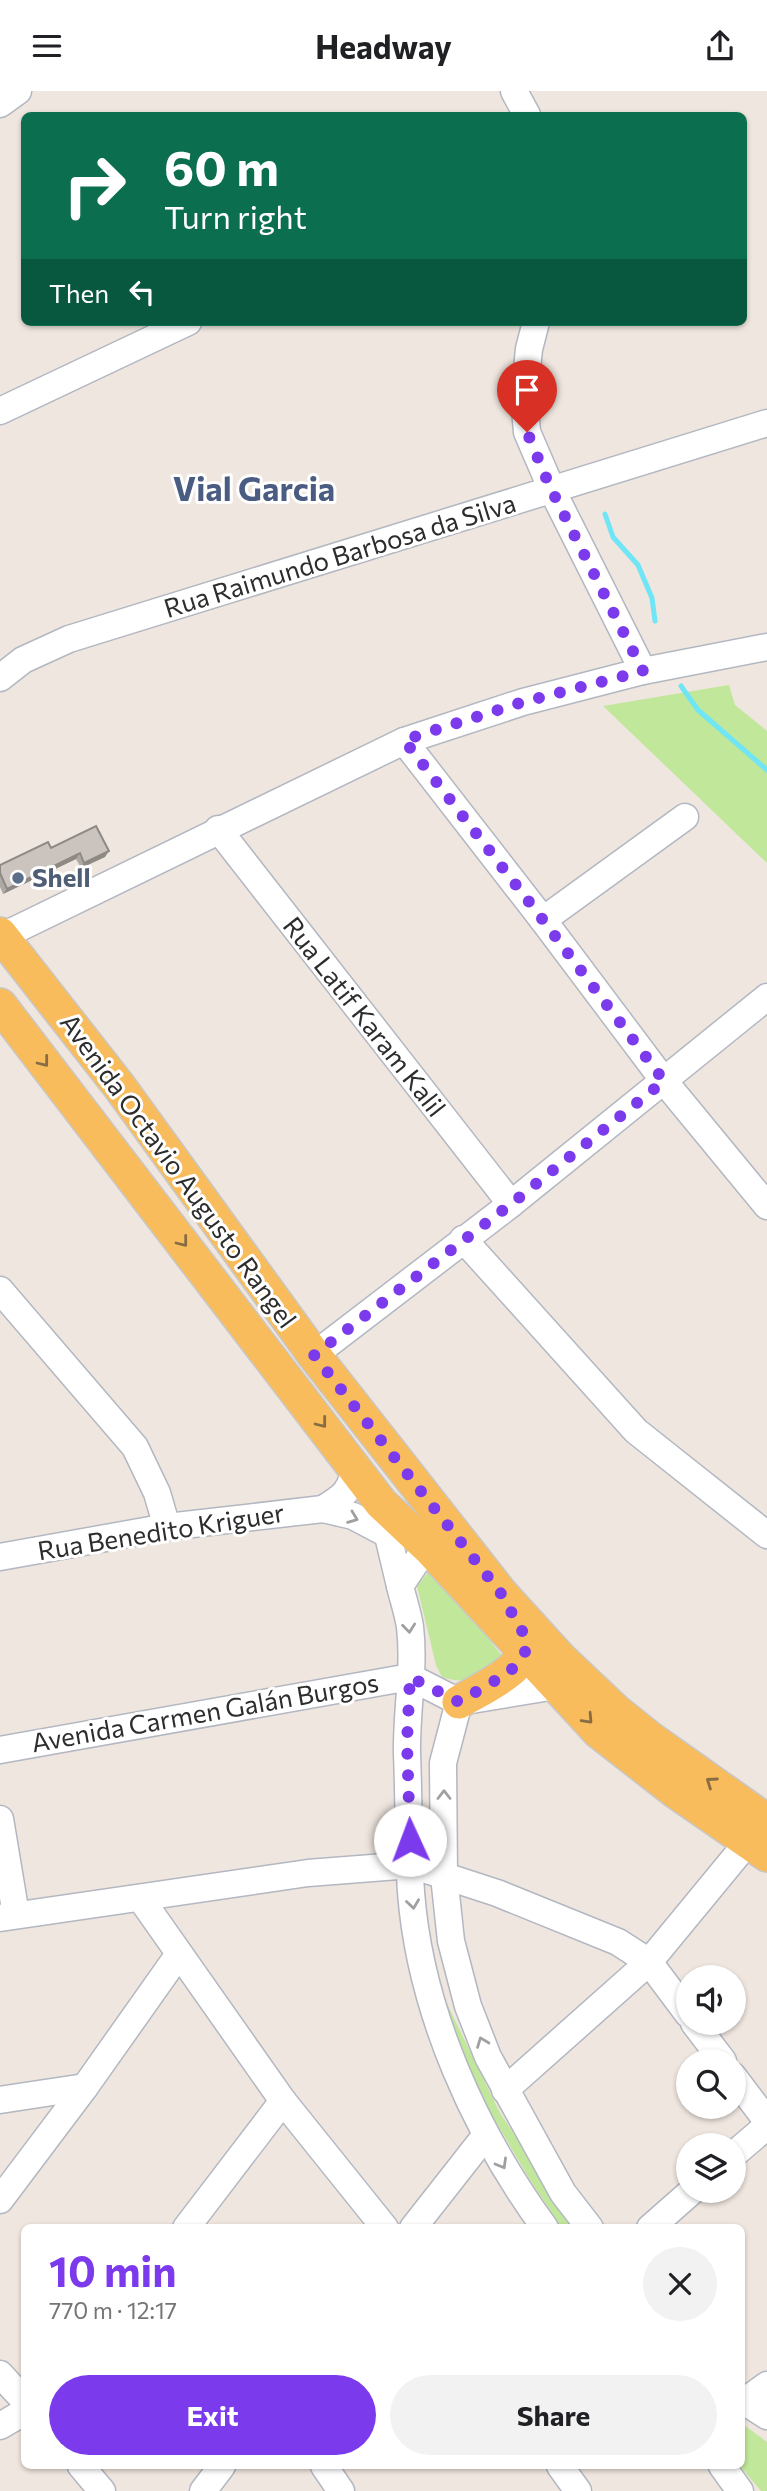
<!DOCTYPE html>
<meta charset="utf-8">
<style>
:root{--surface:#fff;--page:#f2f2f2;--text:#202124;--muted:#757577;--accent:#7c3aed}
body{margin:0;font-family:Commissioner,sans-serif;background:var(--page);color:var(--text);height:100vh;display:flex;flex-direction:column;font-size:26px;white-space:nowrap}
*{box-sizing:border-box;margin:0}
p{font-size:23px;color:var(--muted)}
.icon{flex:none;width:38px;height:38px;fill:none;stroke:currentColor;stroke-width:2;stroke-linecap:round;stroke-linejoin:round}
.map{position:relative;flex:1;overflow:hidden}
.sheet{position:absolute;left:21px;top:2133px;width:724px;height:245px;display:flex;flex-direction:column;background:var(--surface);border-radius:10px;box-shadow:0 2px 5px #0004}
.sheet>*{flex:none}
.top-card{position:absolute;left:21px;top:21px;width:726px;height:214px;border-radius:10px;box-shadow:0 2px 5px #0004;background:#0b6e4f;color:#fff;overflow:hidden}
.fabs{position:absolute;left:676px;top:1874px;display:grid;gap:14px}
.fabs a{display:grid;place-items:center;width:70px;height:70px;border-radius:50%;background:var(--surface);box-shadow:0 2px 5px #0004;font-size:35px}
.pin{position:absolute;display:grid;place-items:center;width:60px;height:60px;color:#fff;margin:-72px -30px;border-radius:50% 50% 50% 0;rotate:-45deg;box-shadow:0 0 7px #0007}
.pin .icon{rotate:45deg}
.me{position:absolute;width:77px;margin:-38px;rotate:358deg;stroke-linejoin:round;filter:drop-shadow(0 0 5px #0008)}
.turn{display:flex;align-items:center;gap:24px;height:147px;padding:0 28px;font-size:32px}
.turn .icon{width:91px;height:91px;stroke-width:2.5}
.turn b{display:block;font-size:49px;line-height:60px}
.then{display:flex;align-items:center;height:66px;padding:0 28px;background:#0003;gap:14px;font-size:26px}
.round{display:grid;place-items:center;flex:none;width:74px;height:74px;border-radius:37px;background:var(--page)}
.summary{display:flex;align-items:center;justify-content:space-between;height:119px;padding:0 28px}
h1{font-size:42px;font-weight:700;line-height:52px;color:var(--accent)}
.button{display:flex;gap:14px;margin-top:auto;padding:14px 28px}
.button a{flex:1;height:80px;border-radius:42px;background:var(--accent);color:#fff;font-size:28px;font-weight:700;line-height:80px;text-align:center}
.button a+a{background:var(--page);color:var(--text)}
header{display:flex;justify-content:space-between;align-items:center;height:91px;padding:0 28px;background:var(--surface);font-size:32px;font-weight:700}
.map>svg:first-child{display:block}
.green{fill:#c0e79a}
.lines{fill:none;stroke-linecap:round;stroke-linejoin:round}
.stream{stroke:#6fe5f5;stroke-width:5}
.minor-casing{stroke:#b3b7c1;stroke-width:29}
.major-casing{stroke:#c8c8c8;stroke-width:36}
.minor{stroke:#fff;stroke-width:26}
.major{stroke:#f8bc5c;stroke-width:33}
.wall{fill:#afa9a3}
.shaded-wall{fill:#8e8985}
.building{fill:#cbc4be;stroke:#8e8985;stroke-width:2}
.oneway{stroke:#886d42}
.oneway2{stroke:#a0a0a0}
.route{stroke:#7c3aed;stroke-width:12;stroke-dasharray:0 21.6}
.service-dot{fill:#5c6f8a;stroke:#fff;stroke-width:2.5}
.labels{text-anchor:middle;stroke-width:6;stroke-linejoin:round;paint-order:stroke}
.street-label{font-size:26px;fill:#2d2d2d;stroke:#fff}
.service-label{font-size:26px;font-weight:bold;fill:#4e5e75;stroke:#fff;text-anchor:start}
.district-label{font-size:33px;font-weight:bold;fill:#4a5c81;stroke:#fff}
</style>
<header><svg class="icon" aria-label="menu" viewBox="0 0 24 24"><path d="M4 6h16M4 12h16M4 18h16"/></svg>Headway<svg class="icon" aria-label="share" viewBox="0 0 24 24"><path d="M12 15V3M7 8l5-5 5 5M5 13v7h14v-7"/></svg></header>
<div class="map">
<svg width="767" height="2400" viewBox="0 0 767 2400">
<rect width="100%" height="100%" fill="#efe6df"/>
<g class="green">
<polygon points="729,594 735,614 767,640 767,772 603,615"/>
<path d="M 432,1476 L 503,1566 C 479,1582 472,1596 442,1586 L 436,1574 L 417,1495 Z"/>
<polygon points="434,1886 500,2022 577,2137 562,2137 530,2089 472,1990"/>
<polygon points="744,2334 767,2351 767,2400 761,2400 740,2375 742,2375"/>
</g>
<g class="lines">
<g class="stream">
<polyline points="605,423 613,446 638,474 652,507 655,530"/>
<polyline points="681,595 698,619 767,679"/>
</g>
<defs>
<g id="minor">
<polyline points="514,0 527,24"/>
<polyline points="0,13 18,0"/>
<polyline points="536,231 529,258 524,307 527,341 552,399 643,580"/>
<polyline points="0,320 188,231"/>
<polyline points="0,587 23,569 69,548 767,332"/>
<polyline points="404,650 543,829 664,990 767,1115"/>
<polyline points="218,738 511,1113"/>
<polyline points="543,829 685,726"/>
<polyline points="0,844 13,840 404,650 523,611 643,580 767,556"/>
<polyline points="463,1148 636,1340 767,1444"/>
<polyline points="0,1199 135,1356 157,1402 167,1436"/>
<polyline points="314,1264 511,1113 767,906"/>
<path d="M 355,1377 C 350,1401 344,1405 323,1418 L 353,1425 L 387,1443"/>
<polyline points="384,1428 400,1495"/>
<path d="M 431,1459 L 423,1461 L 400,1495 C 403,1508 408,1522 410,1536 C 415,1578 406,1621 407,1663 C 409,1709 408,1755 411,1801 C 420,1920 475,2041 545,2137"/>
<polyline points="0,1466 167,1436 323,1418"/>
<polyline points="556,1595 459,1611 443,1672 444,1785 451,1850 468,1915 488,1966 563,2102 590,2137"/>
<polyline points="0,1659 410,1586 459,1611"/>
<polyline points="0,1728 16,1824"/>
<polyline points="141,1808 283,2010 385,2137"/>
<polyline points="0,1827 308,1782 411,1774 497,1802 618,1851 649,1871 688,1923"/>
<polyline points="694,1932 723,1970"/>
<polyline points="733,1985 767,2030"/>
<polyline points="505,1999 649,1871 747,1752"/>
<polyline points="0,2009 85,1996"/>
<polyline points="733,2064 767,2035"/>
<polyline points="0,2109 85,1996 179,1863"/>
<polyline points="186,2137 283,2010"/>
<polyline points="413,2137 486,2044"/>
<polyline points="650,2137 692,2100"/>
<polyline points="0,2283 24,2309"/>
<polyline points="742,2309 767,2325"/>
<polyline points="742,2312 767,2294"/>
<polyline points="0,2335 24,2321"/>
<polyline points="81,2375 102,2400"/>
<polyline points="324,2375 341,2400"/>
<polyline points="560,2375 578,2400"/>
<polyline points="722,2375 740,2400"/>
<polyline points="203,2400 222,2375"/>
</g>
<g id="major">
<polyline points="0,843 119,995 314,1264 500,1501 561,1568 616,1620 651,1648 767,1730"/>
<polyline points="0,914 381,1412 431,1459 599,1641 676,1701 767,1764"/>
<path d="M 459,1611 C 480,1598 541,1573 523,1541"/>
</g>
</defs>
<use href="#minor" class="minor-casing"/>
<use href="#major" class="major-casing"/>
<use href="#minor" class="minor"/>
<use href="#major" class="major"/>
</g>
<polygon class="wall" points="51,757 105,766 81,777 76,768 3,803 0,796 0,774"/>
<g class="shaded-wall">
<polygon points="109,760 105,766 81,777 84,772"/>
<polygon points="80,762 76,768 3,803 7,798"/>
</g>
<polygon class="building" points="96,735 109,760 84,772 80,762 7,798 0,782 0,774 48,751 51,757"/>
<defs><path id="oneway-chevron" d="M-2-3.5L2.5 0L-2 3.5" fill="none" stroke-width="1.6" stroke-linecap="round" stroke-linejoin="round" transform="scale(1.75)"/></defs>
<g class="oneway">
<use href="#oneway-chevron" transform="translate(44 971) rotate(52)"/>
<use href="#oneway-chevron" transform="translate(183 1151) rotate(52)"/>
<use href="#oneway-chevron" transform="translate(322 1332) rotate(52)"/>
<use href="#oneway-chevron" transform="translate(588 1628) rotate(47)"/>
<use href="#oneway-chevron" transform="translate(711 1691) rotate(-145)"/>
</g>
<g class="oneway2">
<use href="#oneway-chevron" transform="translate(353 1427) rotate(21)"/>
<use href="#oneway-chevron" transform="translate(409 1537) rotate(84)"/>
<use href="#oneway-chevron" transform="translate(444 1704) rotate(-90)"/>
<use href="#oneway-chevron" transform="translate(413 1813) rotate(82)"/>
<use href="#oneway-chevron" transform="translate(482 1951) rotate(-111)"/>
<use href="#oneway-chevron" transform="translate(502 2073) rotate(60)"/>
</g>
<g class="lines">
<polyline class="route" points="410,1749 407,1651 410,1586 459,1611 508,1582 515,1575 525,1561 525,1545 500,1501 314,1264 511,1113 664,990 543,829 404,649 523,611 643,580 550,396 527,341"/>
</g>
<circle class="service-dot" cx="18" cy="787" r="7"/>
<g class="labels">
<g class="street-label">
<text transform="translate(340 465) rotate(-17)" y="9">Rua Raimundo Barbosa da Silva</text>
<text transform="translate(364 926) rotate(52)" y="9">Rua Latif Karam Kalil</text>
<text transform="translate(178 1080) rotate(54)" y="9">Avenida Octavio Augusto Rangel</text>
<text transform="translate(161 1441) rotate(-9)" y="9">Rua Benedito Kriguer</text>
<text transform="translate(205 1622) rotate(-10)" y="9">Avenida Carmen Galán Burgos</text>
</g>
<g class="service-label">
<text x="32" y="796">Shell</text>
</g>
<g class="district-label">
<text x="254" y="410">Vial Garcia</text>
</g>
</g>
</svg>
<div class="fabs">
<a><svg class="icon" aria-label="sound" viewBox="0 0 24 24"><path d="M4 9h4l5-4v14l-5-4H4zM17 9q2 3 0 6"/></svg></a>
<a><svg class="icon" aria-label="search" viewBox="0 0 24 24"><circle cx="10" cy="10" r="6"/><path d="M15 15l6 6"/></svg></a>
<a><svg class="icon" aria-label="layers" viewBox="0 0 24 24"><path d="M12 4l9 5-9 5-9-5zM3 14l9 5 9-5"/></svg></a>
</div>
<div class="pin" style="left:527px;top:341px;background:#d93025"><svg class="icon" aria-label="arrive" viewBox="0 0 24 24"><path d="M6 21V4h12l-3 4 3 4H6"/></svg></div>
<svg class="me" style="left:410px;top:1749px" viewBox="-20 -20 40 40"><circle r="19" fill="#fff"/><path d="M0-13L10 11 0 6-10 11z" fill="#7c3aed"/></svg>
<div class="top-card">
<div class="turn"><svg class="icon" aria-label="right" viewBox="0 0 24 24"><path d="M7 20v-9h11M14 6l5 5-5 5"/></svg><div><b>60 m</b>Turn right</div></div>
<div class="then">Then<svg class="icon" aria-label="left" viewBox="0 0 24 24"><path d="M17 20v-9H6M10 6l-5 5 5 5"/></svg></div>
</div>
<section class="sheet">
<div class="summary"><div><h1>10 min</h1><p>770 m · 12:17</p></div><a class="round"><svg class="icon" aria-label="close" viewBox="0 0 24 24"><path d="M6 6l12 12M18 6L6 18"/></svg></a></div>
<div class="button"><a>Exit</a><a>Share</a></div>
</section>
</div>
